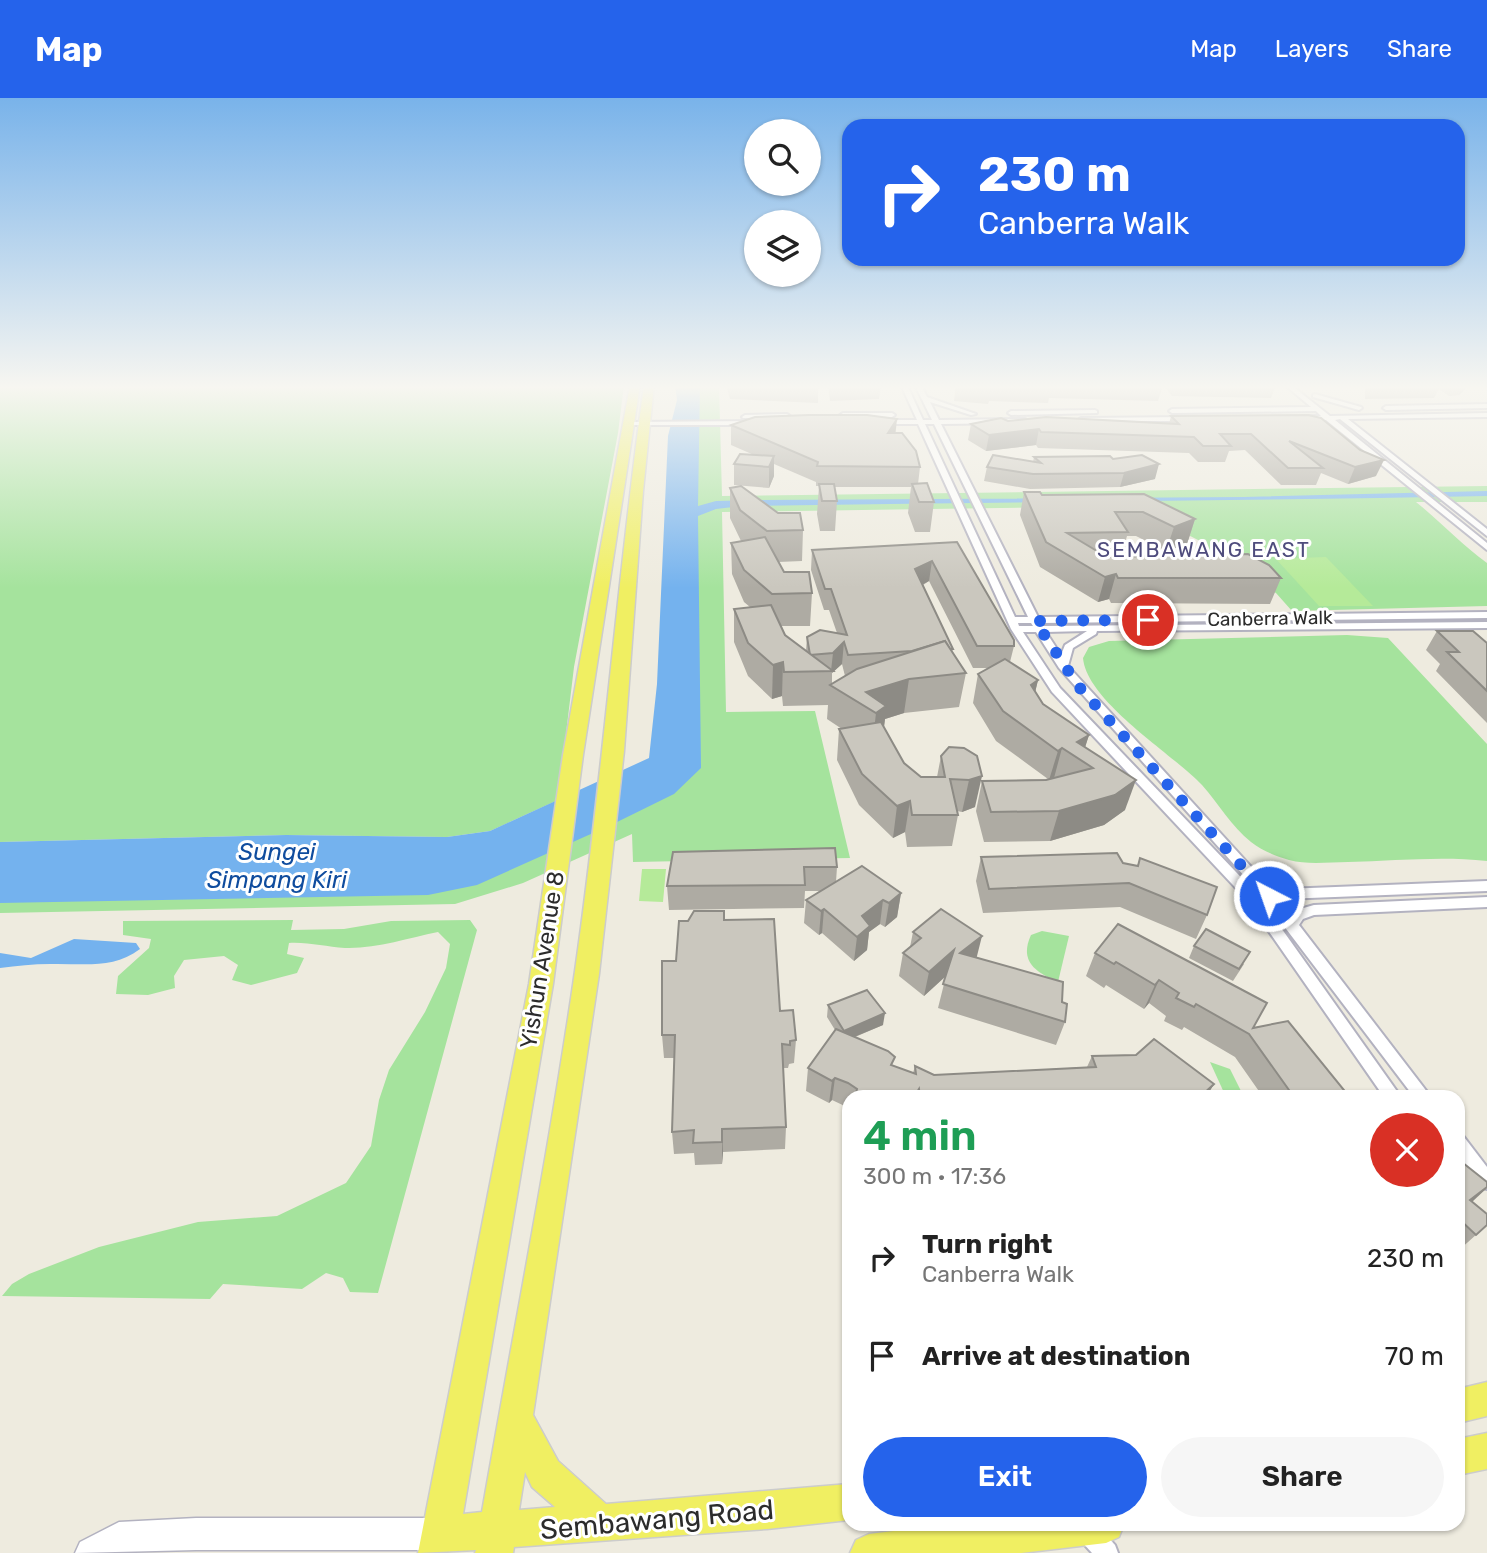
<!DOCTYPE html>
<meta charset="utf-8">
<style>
:root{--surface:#fff;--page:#f6f6f6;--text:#222;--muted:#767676;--accent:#2563eb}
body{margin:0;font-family:Rubik,sans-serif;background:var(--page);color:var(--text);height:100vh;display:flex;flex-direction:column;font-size:26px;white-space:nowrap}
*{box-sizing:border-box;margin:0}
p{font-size:23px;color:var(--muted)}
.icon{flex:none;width:38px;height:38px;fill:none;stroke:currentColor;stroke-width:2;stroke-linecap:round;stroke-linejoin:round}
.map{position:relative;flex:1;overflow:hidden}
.panel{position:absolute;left:842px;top:992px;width:623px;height:441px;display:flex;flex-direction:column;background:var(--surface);border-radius:21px;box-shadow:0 2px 5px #0004}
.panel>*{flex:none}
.top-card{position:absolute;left:842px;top:21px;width:623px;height:147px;border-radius:21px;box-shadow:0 2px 5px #0004;background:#2563eb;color:#fff;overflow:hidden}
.fabs{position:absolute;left:744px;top:21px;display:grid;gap:14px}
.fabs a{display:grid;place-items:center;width:77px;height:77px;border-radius:50%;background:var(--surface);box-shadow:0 2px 5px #0004;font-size:35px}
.pin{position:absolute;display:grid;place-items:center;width:60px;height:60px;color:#fff;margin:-30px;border:4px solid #fff;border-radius:50%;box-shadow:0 2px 7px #0007}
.me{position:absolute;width:77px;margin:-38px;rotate:319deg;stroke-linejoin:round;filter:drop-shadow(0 0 5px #0008)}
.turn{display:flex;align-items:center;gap:24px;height:147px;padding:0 21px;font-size:32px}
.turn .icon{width:91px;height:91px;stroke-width:2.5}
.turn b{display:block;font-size:49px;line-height:60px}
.round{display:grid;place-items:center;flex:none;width:74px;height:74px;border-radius:37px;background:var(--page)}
.summary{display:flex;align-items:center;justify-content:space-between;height:119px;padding:0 21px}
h1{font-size:42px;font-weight:600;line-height:52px;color:#1e9e55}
.primary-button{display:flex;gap:14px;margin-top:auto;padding:14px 21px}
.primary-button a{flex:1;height:80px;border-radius:42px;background:var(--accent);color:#fff;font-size:28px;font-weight:600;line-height:80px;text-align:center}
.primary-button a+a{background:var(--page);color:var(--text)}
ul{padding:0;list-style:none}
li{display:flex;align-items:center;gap:21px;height:98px;padding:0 21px}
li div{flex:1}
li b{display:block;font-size:26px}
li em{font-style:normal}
header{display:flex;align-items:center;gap:42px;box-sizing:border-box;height:98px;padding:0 35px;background:var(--accent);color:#fff}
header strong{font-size:33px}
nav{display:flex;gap:38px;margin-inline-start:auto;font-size:24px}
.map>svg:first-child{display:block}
.green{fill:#a5e39d}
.pitch{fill:#b5ea99}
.water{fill:#74b2ee}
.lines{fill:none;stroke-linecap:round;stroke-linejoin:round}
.street-casing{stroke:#b3b2c0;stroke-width:4}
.secondary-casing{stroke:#b3b2c0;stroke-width:3}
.primary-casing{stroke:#ccc;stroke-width:3}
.street{fill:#fff;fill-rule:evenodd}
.secondary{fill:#fff;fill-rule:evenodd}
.primary{fill:#f0ef62;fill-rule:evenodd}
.wall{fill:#aeaba3;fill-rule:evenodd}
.shaded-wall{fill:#8d8b85}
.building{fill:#cac7be;stroke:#8d8b85;stroke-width:2}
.route{stroke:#2563eb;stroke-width:12;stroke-dasharray:0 21.6}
.labels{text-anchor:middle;stroke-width:6;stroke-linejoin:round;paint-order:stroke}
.far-street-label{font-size:19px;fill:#2c2c2c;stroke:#fff}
.far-neighbourhood-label{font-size:21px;letter-spacing:2px;fill:#4f4c7d;stroke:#fff}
.street-label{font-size:23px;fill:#2c2c2c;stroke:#fff}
.water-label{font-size:24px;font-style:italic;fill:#0f4c9e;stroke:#fff}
.near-street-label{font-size:28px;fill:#2c2c2c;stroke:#fff}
</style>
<header>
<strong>Map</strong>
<nav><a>Map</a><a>Layers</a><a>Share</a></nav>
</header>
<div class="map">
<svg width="1487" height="1455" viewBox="0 0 1487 1455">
<rect width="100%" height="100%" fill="#eeebdf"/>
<g class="green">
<polygon points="0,287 624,287 618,335 574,569 558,702 490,733 447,739 286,737 0,744"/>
<path d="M 678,287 L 719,287 L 722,398 L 1487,388 L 1487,404 L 1416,404 C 1441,424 1461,446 1487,465 L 1487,508 L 1292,513 L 1276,495 L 1218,464 L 1202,444 L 1131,408 L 722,414 L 726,614 L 815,613 L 850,760 L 633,764 L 632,736 L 523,785 L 455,806 L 0,815 L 0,779 L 464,774 L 678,650 Z"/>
<path d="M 1347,537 L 1388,540 L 1487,646 L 1487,763 C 1440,758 1395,763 1348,764 C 1329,764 1308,767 1289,762 C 1276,758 1262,753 1251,744 C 1231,728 1219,706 1202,687 C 1173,656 1087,604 1083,560 L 1089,549 L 1109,543 Z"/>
<path d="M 293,822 L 291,832 L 344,831 L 391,823 L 470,822 L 477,832 L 378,1195 L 350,1194 L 343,1180 L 326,1175 L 302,1191 L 223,1186 L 210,1201 L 2,1198 L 12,1186 L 29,1176 L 99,1149 L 198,1124 L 277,1118 L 346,1085 L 371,1048 L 379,1002 L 389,972 L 425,914 L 446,870 L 450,846 L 438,834 C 408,840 376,851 345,850 C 326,849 309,844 289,845 L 287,856 L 304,860 L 297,875 L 251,887 L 232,882 L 238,867 L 224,858 L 184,862 L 174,878 L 175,890 L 148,897 L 116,896 L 118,878 L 149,850 L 151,841 L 123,837 L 123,823 Z"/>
<path d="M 1042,833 L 1069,838 L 1058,884 C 1035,874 1019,863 1031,837 Z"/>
<polygon points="1210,964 1230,971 1244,999 1226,999"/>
</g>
<g class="pitch">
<polygon points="1326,459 1373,508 1319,508 1276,461"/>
<polygon points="642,771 666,771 663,804 639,803"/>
</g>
<g class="water">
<path d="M 675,287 L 700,287 L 698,408 L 716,403 L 760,402 L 1244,399 L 1487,393 L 1487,398 C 1239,403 991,404 742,408 L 716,411 L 698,418 L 701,670 L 674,696 L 611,727 L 477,787 L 428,797 L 0,805 L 0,744 L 286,737 L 447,739 L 490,733 L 649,660 L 657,586 L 668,338 L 677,302 Z"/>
<path d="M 74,841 L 136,845 L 140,851 C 112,872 82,865 50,866 C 33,866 17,868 0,870 L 0,855 L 31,860 Z"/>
</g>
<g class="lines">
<defs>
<g id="street">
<path d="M 901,287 L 907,287 L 923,322 L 932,322 L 915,287 L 921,287 L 927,299 L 976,316 L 971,317 L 930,304 L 939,322 L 1025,321 L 1028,323 L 1025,325 L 941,326 L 1038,519 L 1487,514 L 1487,520 L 1041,525 L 1042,528 L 1487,524 L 1487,530 L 1097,533 L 1096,536 L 1073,550 L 1068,568 L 1265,784 L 1285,791 L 1487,783 L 1487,793 L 1284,801 L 1276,798 L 1291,817 L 1293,813 L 1314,807 L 1487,799 L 1487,809 L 1314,817 L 1303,821 L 1299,827 L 1431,999 L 1414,999 L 1255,790 L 1059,570 L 1036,534 L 1023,534 L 1060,590 L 1257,796 L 1401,999 L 1384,999 L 1247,802 L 1052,594 L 1011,531 L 918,326 L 882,326 L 879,324 L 882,322 L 917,322 ZM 925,326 L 934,326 L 1028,519 L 1015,519 ZM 1018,525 L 1031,525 L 1033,528 L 1019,528 ZM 1087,533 L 1065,547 L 1061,557 L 1046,534 Z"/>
<polygon points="1285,287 1291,287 1330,318 1487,315 1487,319 1348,321 1487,431 1487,438 1340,321 1335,322 1487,445 1487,452 1326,322 1302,322 1299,320 1302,318 1321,318 1316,313 1172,315 1169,313 1172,311 1311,309"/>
<polygon points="1315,296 1361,309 1362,310 1359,312 1313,299 1313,297"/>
<polygon points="1487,306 1487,310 1386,312 1383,310 1386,308"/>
<polygon points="1095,312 1097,313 1097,315 1011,317 1008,315 1011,313"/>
<polygon points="843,315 892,315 895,317 892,319 841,318 840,317"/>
<polygon points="745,317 787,316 790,318 787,320 743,320 742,319"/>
<polygon points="1081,320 1186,319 1189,321 1186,323 1079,323 1079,321"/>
<polygon points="628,324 755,323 758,325 755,327 626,327 625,326"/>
<polygon points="1458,1037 1464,1039 1487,1069 1487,1091 1481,1089 1458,1057"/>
<polygon points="1084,1426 1097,1427 1115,1447 1118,1455 1092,1455 1081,1443 1078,1435 1081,1427"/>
</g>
<polygon id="secondary" points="196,1420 440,1420 451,1425 456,1436 451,1447 440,1452 196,1452 75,1455 80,1444 119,1424"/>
<g id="primary">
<path d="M 630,287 L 640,287 L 583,657 L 553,886 L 463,1416 L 482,1414 C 513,1235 549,1054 575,873 C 603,678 617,482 644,287 L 654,287 L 643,393 L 624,653 L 599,876 L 533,1317 L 558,1363 L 606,1406 L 849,1386 L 849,1422 L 767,1431 L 514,1449 L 513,1455 L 475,1455 L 476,1452 L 418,1455 L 529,886 L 563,657 ZM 525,1374 L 532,1389 L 555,1409 L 519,1412 Z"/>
<polygon points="1487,1284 1487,1318 1458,1325 1458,1291"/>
<polygon points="1487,1335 1487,1371 1458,1377 1458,1341"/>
<polygon points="951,1426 1124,1426 1119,1439 1106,1445 1021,1455 850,1455 856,1442 869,1436"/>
</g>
</defs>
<use href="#street" class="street-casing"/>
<use href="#secondary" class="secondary-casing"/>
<use href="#primary" class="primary-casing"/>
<use href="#street" class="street"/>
<use href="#secondary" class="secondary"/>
<use href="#primary" class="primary"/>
</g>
<g class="wall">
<polygon points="726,287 818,287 818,305 730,301"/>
<polygon points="828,287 881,287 879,301 830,303"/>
<polygon points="956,287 1163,287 1158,303 1049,300 1048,305 989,303 988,306 954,303"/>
<polygon points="1163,287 1276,287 1271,300 1172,298"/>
<polygon points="1366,287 1469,287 1459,297 1449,298 1439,291 1434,300 1365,301 1365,290"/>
<polygon points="1308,317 1376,378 1348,386 1321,375 1316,387 1281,387 1245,352 1229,353 1225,364 1198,364 1189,355 1038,350 1036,347 986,353 968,342 971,326 1008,323 1169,326 1171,318"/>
<polygon points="731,327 896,335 920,369 918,386 934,404 930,434 915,434 908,415 911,389 834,389 837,403 835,433 820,433 817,416 819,388 816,388 816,384 774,366 774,378 769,390 734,387 734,366 754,357 731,347"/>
<polygon points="1034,359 1113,361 1155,381 1120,389 1030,391 984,383 987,369 1033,364"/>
<path d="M 730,390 L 803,432 L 802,463 L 778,464 L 784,474 L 812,495 L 810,528 L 781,528 L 785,537 L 806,553 L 807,539 L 837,535 L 829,512 L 824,512 L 811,472 L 812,452 L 957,444 L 1014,548 L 1010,564 L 1038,582 L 1035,594 L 1043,606 L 1089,637 L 1085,649 L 1125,712 L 1104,727 L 1050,743 L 984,744 L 976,713 L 982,683 L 1048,681 L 996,643 L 973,605 L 978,576 L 989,570 L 973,570 L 929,483 L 923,487 L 953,551 L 952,554 L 966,575 L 959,609 L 904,615 L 885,621 L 884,629 L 904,665 L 921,679 L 937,679 L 941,658 L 964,650 L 975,709 L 962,714 L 957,713 L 958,717 L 952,748 L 907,749 L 905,734 L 893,740 L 859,707 L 837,662 L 839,631 L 842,631 L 827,621 L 828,607 L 783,608 L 782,598 L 772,601 L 748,578 L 734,544 L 734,511 L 750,509 L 744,504 L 732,476 L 731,445 L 741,443 L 730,420 ZM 842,566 L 845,578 L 832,586 L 832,575 Z"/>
<polygon points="1024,394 1195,421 1187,446 1166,453 1136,438 1127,438 1121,459 1281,480 1270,506 1111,505 1109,501 1098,504 1040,469 1020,417"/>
<polygon points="1437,533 1487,545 1487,625 1436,573 1440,566 1426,552"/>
<polygon points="673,754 837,769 836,784 901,795 897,819 885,829 880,826 869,834 867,852 854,863 822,835 819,837 804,825 806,802 820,793 805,793 804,810 669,812 667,788"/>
<polygon points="981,759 1123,765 1207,817 1196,841 1120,809 983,815 976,783"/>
<polygon points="725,822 780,913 796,942 794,965 789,966 788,970 783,970 786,1029 785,1051 723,1054 722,1066 695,1067 694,1055 674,1056 672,1034 674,960 664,960 662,937 676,863"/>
<polygon points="1118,826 1253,930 1348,997 1346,999 1263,999 1235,959 1184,929 1182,932 1164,923 1166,918 1149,905 1144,911 1106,887 1104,890 1086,878 1095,855"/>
<polygon points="913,834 976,859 1062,904 1065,924 1056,947 938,910 946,878 924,898 899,878 903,855 910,849"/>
<polygon points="1194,848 1244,866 1233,883 1189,860"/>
<polygon points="828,907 883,927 855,939 893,968 913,975 915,968 934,977 1087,969 1092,958 1214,986 1206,999 849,999 849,1010 832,1002 829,1005 806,993 808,970 835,932 827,919"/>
<polygon points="1458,1061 1472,1104 1487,1127 1458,1153"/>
</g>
<g class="shaded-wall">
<polygon points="1464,287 1469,287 1459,297"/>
<polygon points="897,321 895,340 888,335"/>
<polygon points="1039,331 1036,347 986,353 989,337"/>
<polygon points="774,358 774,378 769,390 769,369"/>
<polygon points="1384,362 1376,378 1348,386 1355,369"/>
<polygon points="1159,366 1155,381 1120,389 1124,375"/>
<polygon points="1195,421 1187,446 1166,453 1174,429"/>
<polygon points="932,463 929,483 912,492 915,471"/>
<polygon points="1116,476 1109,501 1098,504 1105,479"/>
<polygon points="844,544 842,566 832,575 833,573 831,573 833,555"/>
<polygon points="783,564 782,598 772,601 773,567"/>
<polygon points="909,581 904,615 885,621 882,643 872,650 876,615 866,594"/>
<polygon points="1038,582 1031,612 1031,587"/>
<polygon points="1089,637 1081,662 1077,644"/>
<polygon points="1062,650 1054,680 1049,682 1058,653"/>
<polygon points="982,678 975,709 962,714 969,682"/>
<polygon points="1136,682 1125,712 1104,727 1050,743 1059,713"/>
<polygon points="910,703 905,734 893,740 897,708"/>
<polygon points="901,795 897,819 885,829 889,805"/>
<polygon points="883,802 880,826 869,834 867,852 854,863 857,839 862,818"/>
<polygon points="824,811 822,835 819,837 821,813"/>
<polygon points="982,838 976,862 960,855"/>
<polygon points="954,852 948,876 924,898 929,874"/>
<polygon points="1159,882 1149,905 1144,911 1155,887"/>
<polygon points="885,915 883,927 842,944 844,933"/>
<polygon points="835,980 832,1002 829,1005 832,983"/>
<polygon points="1214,986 1206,999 1200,999"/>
<polygon points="722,1031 723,1054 722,1066"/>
<polygon points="1487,1089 1487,1090 1458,1117 1470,1102"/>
</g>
<g class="building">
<polygon points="749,287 818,287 818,290"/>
<polygon points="830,287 866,287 831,288"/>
<polygon points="1370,287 1440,287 1370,288"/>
<polygon points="809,317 867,317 897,321 888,335 902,335 916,353 920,369 817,368 818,364 731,327 755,319"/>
<polygon points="1308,317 1321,320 1360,352 1384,362 1355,369 1289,343 1323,370 1288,370 1251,336 1220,336 1231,348 1203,348 1194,339 1041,334 1039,331 989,337 971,326 1001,320 1008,323 1046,319 1179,326 1171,318"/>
<polygon points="740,356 774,358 769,369 734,366"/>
<polygon points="993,357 1041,365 1034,359 1110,358 1113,361 1142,357 1159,366 1124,375 1033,376 987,369"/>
<polygon points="927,385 934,404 919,404 912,386"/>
<polygon points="819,386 834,386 837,403 822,403"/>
<polygon points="741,388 778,415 800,415 803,432 767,433 740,412 730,390"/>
<polygon points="1024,394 1040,394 1042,397 1144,396 1195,421 1174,429 1143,414 1115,414 1128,434 1067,435 1107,459 1248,456 1269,467 1281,480 1118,480 1116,476 1105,479 1046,444"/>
<polygon points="765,439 784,474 809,474 812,495 772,496 744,472 731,445"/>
<polygon points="957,444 1014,542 1014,548 977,548 932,463 915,471 953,551 950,551 945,543 912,553 848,557 844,544 833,555 810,557 807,539 820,532 847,537 831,491 825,491 812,452"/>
<polygon points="771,507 785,537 833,573 784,574 783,564 773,567 748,545 734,511"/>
<polygon points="1437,533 1473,533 1487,545 1487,593 1447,554 1459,554"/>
<polygon points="945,543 966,575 909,581 866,594 886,608 876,615 830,587 857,571"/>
<polygon points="1005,561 1038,582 1031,587 1043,606 1089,637 1077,644 1136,682 1115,697 1059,713 991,714 982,683 1046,682 1093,670 1062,650 1058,653 1003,613 978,576"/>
<polygon points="881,624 904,665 921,679 945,679 941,658 949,649 964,650 977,658 982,678 969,682 950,681 958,717 912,717 910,703 897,708 862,676 839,631"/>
<polygon points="835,750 837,769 804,769 805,787 667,788 673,754"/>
<polygon points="1117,755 1123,765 1138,768 1140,760 1217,789 1207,817 1129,785 989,791 981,759"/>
<polygon points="862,768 901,795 889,805 883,802 862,818 870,828 857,839 824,811 821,813 806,802"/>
<polygon points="941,811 982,838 960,855 1063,884 1062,904 1067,906 1065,924 943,886 954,852 929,874 903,855 921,840 913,834"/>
<polygon points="694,813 724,813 724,822 774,821 780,913 793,912 796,942 790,943 790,947 782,946 786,1029 722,1031 722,1044 693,1045 694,1032 672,1034 675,937 662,937 662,863 676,863 679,823 688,823"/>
<polygon points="1118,826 1267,905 1253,930 1288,923 1348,997 1335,999 1294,999 1249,936 1196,906 1194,909 1176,900 1179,895 1159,882 1155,887 1116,864 1114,866 1095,855"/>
<polygon points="1206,831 1250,854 1239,871 1194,848"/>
<polygon points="867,892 885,915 844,933 828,907"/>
<polygon points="836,931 888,953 895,959 891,967 916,976 915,968 934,977 1096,969 1092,958 1136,957 1154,941 1214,986 1200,999 920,999 919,991 914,999 864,999 856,995 857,991 848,985 835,980 832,983 808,970"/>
<polygon points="1458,1061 1487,1084 1487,1089 1470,1102 1487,1116 1487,1127 1476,1137 1458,1120"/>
</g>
<linearGradient id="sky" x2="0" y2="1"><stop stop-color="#79b3ea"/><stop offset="0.59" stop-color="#f7f6f1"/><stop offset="1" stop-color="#f7f6f1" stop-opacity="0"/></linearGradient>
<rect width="1487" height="490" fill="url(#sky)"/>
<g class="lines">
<polyline class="route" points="1148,522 1035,523 1079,589 1269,798"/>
</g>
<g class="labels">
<g class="far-street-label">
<text transform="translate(1270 520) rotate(-1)" y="7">Canberra Walk</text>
</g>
<g class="far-neighbourhood-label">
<text x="1204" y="459">SEMBAWANG EAST</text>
</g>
<g class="street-label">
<text transform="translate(542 862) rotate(-81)" y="8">Yishun Avenue 8</text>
</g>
<g class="water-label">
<text x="277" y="762">Sungei<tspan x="277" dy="28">Simpang Kiri</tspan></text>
</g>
<g class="near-street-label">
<text transform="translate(657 1421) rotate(-5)" y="10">Sembawang Road</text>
</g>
</g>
</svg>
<div class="fabs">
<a><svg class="icon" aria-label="search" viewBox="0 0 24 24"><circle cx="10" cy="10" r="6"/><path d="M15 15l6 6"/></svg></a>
<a><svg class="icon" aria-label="layers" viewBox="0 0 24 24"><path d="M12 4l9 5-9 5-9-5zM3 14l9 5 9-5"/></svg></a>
</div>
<div class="pin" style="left:1148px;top:522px;background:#d93025"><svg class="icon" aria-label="arrive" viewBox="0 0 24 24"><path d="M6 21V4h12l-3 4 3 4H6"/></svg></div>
<svg class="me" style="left:1269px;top:798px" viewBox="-20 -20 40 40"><circle r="17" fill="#2563eb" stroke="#fff" stroke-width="3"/><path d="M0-11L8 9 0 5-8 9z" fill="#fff"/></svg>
<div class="top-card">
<div class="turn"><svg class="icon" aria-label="right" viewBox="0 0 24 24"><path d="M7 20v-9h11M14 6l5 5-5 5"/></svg><div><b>230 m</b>Canberra Walk</div></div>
</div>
<section class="panel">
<div class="summary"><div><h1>4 min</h1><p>300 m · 17:36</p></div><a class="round" style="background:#d93025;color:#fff"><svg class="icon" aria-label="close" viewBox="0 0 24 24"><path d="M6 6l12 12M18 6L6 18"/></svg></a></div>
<ul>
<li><svg class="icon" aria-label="right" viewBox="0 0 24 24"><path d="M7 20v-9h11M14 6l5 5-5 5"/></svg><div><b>Turn right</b><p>Canberra Walk</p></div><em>230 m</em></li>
<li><svg class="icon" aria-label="arrive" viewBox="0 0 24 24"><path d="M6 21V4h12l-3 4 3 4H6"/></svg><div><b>Arrive at destination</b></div><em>70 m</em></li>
</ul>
<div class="primary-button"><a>Exit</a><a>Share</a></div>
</section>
</div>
